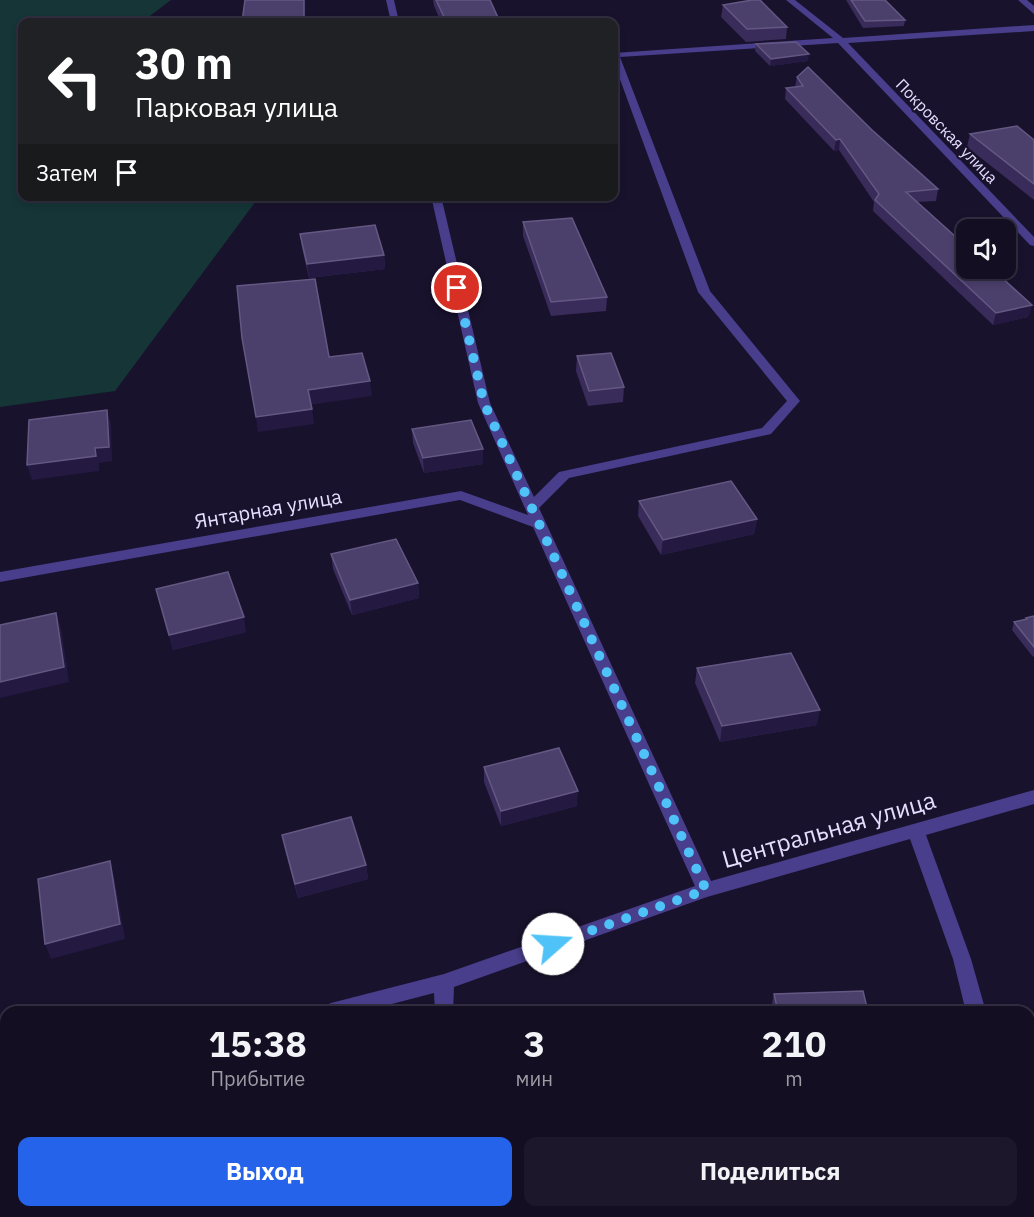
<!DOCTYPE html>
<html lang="ru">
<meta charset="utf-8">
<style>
:root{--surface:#130e22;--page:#1c172a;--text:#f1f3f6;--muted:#9d9ca5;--line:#322e40;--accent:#2563eb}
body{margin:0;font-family:"IBM Plex Sans",sans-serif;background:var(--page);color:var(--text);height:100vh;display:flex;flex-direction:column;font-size:22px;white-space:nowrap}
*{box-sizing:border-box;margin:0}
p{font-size:20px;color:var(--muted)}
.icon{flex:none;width:33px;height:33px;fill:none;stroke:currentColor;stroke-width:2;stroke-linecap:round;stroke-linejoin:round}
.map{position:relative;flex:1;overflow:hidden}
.sheet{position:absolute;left:0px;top:1006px;width:1035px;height:212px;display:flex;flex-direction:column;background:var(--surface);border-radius:18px 18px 0 0;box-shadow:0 3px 9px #0003,0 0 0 2px var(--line)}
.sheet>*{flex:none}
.top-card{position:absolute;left:18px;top:18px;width:600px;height:183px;border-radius:12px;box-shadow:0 3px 9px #0003,0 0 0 2px var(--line);background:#202124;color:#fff;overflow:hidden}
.tools{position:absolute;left:956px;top:219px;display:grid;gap:12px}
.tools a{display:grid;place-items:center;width:60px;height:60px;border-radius:12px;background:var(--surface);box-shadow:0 3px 9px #0003,0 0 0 2px var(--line);font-size:30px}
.pin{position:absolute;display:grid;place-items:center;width:51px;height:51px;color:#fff;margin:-26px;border:3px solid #fff;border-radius:50%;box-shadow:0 2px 6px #0007}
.me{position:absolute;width:66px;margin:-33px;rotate:71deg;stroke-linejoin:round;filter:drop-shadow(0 0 4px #0008)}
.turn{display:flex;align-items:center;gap:21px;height:126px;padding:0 18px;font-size:27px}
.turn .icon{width:78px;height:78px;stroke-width:2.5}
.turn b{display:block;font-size:42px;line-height:51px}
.then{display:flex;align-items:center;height:57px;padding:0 18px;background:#0003;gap:12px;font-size:22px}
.eta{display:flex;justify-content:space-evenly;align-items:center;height:102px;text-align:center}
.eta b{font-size:36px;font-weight:700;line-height:42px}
.primary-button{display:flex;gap:12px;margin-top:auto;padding:12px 18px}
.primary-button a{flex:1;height:69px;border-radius:12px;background:var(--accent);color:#fff;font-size:24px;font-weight:700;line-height:69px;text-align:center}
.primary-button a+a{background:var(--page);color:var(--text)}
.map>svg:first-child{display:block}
.green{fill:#153537}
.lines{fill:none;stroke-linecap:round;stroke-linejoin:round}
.minor{fill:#483e8b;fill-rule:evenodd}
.wall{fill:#392b5a}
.shaded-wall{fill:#241941}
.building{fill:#4b3f6c;stroke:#645883;stroke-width:1.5}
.route{stroke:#4fc3f7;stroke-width:10;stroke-dasharray:0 18}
.labels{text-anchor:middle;stroke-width:4.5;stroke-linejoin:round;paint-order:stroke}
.far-street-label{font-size:16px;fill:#e5deff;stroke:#19122d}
.street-label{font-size:20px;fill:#e5deff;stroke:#19122d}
.near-street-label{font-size:24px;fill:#e5deff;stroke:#19122d}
</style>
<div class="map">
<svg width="1034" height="1217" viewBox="0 0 1034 1217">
<rect width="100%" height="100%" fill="#19122d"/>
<polygon class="green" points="0,0 171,0 142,22 22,22 22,196 259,197 115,391 0,407"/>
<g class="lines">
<g class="minor">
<polygon points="386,0 394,0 399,22 391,22"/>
<polygon points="786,0 795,0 843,38 1034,25 1034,31 848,43 1034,237 1034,246 1030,245 838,43 620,57 710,291 800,401 771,434 569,478 539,508 711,881 1034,790 1034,804 926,835 971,959 986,1012 966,1012 953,959 910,839 707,897 454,987 453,1012 435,1012 434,993 361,1012 322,1012 324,1006 331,1003 444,974 695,886 533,527 460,500 0,582 0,572 461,491 528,515 478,403 431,196 441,196 490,403 534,497 559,472 762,428 787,401 698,292 614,63 614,53 833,38"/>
<polygon points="1018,0 1027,0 1034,6 1034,14"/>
<polygon points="6,1093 6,1113 0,1114 0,1094"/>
<polygon points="1029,1203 1034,1208 1034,1217 1016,1217 1014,1212 1029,1212"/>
<rect x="426" y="1212" width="22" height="5"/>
</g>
</g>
<g class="wall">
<polygon points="433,0 490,0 500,22 441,22 434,6"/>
<polygon points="846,0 885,0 905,20 904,26 863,28"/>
<polygon points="723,5 787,27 786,39 746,42 721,17"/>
<polygon points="756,44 808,61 770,66 755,51"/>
<polygon points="797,77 872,130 938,189 936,201 917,202 1032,305 1028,317 993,325 873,211 874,202 839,150 834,151 785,99 786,88 795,87"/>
<polygon points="970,134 1034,140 1034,200 967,147"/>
<polygon points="523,222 607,297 606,311 551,316 523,236"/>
<polygon points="300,234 384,255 385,269 309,278 302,248"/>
<polygon points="577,356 624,387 623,402 588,406 576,371"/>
<polygon points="412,429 483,449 483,464 424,473 413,443"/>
<polygon points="639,501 757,519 754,534 661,555 638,516"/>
<polygon points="331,554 418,583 419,598 352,615 333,569"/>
<polygon points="156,589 246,632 173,650"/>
<polygon points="1034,616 1034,656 1033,657 1012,630 1014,622 1025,620 1026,618"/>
<polygon points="697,668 817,725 720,742 695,683"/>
<polygon points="484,767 577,806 501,826 484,782"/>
<polygon points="282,835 366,865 368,879 298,898 285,850"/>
<polygon points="774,994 868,1012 772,1012 771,1008"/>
</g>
<g class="shaded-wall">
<rect x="304" y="0" width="1" height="22"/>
<polygon points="809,54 808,61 770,66 771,59"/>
<polygon points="840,139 839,150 834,151 836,140"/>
<polygon points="384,255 385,269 309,278 307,264"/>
<polygon points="1032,305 1028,317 993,325 996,313"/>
<polygon points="370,381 372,396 309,405 308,390"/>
<polygon points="312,409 314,424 258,432 256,417"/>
<polygon points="107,410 111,424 112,461 99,463 99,471 32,480 27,465"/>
<polygon points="483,449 483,464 424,473 423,458"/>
<polygon points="757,519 754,534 661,555 663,540"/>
<polygon points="418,583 419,598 352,615 350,600"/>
<polygon points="56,613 61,628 69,682 0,698 0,682"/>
<polygon points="244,617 246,632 173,650 169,635"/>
<polygon points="820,710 817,725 720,742 722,726"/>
<polygon points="578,791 577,806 501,826 501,811"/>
<polygon points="110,861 114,876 125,939 51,959 45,944"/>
<polygon points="366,865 368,879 298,898 295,884"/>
<polygon points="60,1212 69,1212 68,1217 59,1217"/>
<polygon points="311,1212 315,1212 315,1217 310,1217"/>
</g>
<g class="building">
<polygon points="245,0 304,0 304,22 242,22"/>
<polygon points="436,0 490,0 500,22 431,22 446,21"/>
<polygon points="752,0 760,0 787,27 747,29 723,5"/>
<polygon points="851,0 885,0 905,20 865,21"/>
<polygon points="796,42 809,54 771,59 756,44"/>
<polygon points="808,67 872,130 938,189 906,192 966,246 966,268 991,268 1032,305 996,313 875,200 879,194 840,139 836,140 786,88 803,86 797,77"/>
<polygon points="1017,126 1034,140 1034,184 970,134"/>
<polygon points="572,218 607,297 551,302 523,222"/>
<polygon points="375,225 384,255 307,264 300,234"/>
<polygon points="315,279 329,357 362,353 370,381 308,390 312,409 256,417 242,338 237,286"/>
<polygon points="611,353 624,387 589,391 577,356"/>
<polygon points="107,410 109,447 95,448 96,456 27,465 29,420"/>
<polygon points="471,420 483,449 423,458 412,429"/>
<polygon points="731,481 757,519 663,540 639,501"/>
<polygon points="396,539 418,583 350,600 331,554"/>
<polygon points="228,572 244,617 169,635 156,589"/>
<polygon points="56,613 64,667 0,682 0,625"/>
<polygon points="1034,616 1034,647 1014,622 1027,619 1026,618"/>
<polygon points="791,653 820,710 722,726 697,668"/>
<polygon points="559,748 578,791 501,811 484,767"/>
<polygon points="351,817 366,865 295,884 282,835"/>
<polygon points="110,861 120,924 45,944 38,879"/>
<polygon points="863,991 868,1012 778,1012 774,994"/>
<polygon points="6,1132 6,1212 60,1212 59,1217 0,1217 0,1157"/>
<polygon points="226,1212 311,1212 310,1217 226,1217"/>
</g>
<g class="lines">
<polyline class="route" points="457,288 484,403 706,890 553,944"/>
</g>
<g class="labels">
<g class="far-street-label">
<text transform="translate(947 131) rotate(46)" y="6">Покровская улица</text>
</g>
<g class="street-label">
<text transform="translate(268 509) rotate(-10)" y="7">Янтарная улица</text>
</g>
<g class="near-street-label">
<text transform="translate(829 830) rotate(-16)" y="8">Центральная улица</text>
</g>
</g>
</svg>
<div class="tools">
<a><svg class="icon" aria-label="sound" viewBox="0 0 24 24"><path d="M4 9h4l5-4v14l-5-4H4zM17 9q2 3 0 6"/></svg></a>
</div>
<div class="pin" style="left:457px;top:288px;background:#d93025"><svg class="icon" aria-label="arrive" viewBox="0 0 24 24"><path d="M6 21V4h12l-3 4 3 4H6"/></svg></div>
<svg class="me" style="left:553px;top:944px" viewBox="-20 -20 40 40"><circle r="19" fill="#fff"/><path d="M0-13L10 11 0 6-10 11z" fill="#4fc3f7"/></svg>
<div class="top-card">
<div class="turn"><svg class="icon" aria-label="left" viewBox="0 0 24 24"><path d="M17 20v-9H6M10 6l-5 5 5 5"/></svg><div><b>30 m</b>Парковая улица</div></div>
<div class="then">Затем<svg class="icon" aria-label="arrive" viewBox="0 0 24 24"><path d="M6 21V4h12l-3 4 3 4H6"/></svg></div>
</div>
<section class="sheet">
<div class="eta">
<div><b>15:38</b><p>Прибытие</p></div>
<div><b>3</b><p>мин</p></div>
<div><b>210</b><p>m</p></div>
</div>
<div class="primary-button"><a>Выход</a><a>Поделиться</a></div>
</section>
</div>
